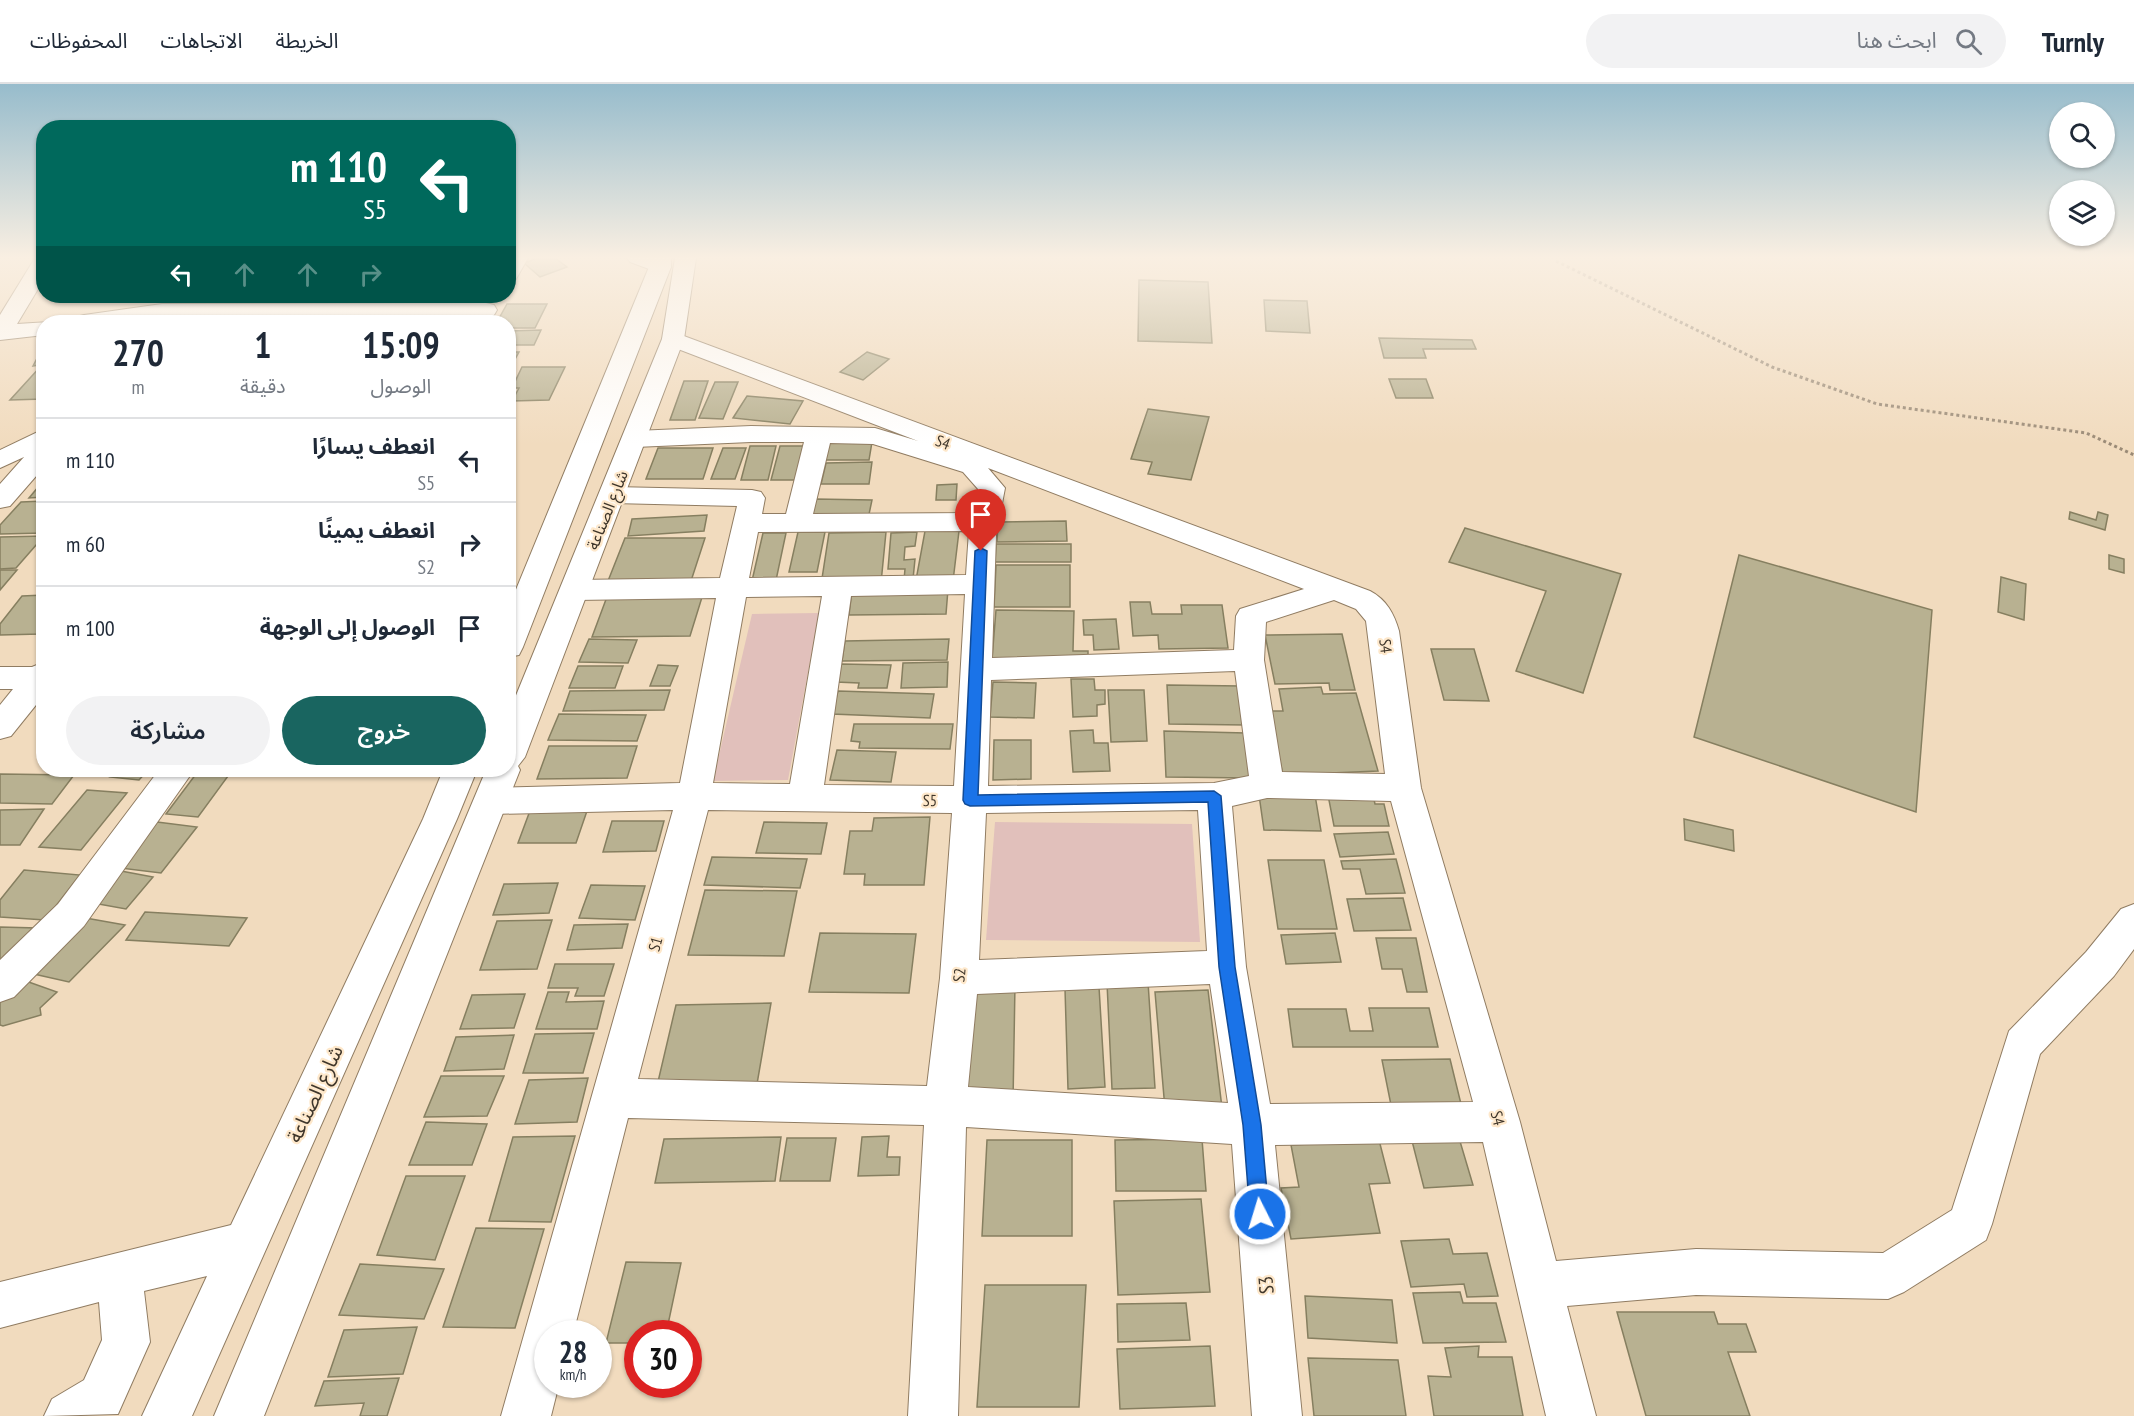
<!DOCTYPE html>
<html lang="ar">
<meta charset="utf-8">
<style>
:root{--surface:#fff;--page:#f2f2f3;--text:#1f2937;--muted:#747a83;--line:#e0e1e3;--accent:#196560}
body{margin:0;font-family:"PT Sans Narrow","Noto Sans Arabic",sans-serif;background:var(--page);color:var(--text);direction:rtl;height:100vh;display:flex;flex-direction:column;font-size:22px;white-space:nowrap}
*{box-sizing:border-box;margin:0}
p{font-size:20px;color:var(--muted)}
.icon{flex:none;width:33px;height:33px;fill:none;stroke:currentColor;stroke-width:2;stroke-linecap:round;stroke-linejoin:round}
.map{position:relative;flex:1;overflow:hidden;direction:ltr}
.panel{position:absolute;left:36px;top:231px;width:480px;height:462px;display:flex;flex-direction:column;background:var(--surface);border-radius:24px;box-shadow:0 2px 4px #0004;direction:rtl}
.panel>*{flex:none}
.banner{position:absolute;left:36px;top:36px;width:480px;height:183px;border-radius:24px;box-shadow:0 2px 4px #0004;direction:rtl;background:#00695c;color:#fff;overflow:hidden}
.controls{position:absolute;left:2049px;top:18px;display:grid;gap:12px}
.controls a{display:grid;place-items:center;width:66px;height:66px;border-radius:50%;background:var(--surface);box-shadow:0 2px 4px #0004;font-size:30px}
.speed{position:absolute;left:534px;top:1236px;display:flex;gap:12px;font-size:30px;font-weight:700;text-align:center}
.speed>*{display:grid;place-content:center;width:78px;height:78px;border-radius:50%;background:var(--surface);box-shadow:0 2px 4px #0004;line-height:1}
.speed small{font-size:15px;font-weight:400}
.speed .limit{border:9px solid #d22;background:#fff;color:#111}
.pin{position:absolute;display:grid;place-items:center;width:51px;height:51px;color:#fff;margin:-62px -26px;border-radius:50% 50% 50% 0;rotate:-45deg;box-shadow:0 0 6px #0007}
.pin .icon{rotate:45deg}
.me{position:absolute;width:66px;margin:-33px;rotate:355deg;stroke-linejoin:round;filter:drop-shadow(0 0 4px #0008)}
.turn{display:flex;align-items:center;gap:21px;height:126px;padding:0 30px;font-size:27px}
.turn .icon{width:78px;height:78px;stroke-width:2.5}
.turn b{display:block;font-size:42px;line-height:51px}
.lanes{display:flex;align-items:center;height:57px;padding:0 30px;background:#0003;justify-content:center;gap:30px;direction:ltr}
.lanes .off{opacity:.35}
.eta{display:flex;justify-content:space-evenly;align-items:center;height:102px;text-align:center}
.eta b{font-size:36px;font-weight:600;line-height:42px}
.cta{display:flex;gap:12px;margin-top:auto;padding:12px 30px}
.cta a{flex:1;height:69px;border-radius:36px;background:var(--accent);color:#fff;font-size:24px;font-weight:600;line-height:69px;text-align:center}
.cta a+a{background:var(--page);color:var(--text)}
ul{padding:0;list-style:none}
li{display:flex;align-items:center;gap:18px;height:84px;padding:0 30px;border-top:2px solid var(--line)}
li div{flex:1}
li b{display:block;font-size:22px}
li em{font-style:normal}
header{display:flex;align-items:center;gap:36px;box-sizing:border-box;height:84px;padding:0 30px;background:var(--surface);border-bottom:2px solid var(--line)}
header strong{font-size:28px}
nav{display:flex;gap:33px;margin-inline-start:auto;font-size:21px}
.search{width:420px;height:54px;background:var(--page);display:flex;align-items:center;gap:15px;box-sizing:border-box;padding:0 21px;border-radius:33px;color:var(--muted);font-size:22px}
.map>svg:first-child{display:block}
.green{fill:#e1c0bb}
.building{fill:#b8b191;stroke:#867f60;stroke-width:1.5}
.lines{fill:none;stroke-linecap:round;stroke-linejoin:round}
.minor-casing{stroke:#907c62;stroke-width:2}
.major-casing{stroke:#907c62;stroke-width:2}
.path{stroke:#9a8a76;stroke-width:3;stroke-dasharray:3 3;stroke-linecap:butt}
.minor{fill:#fff;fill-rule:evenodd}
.major{fill:#fff;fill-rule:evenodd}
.route{fill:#1a73e8;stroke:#114b97;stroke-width:1.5}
.labels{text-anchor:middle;stroke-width:4.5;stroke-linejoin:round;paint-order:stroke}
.street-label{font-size:16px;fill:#3f362b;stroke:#fee8cb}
.near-street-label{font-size:20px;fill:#3f362b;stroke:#fee8cb}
</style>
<header>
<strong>Turnly</strong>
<div class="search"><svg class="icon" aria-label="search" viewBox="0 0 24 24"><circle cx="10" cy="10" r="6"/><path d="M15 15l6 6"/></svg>ابحث هنا</div>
<nav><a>الخريطة</a><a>الاتجاهات</a><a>المحفوظات</a></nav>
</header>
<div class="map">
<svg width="2134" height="1332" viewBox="0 0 2134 1332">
<rect width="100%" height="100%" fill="#f1dbbe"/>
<g class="green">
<polygon points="819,529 788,696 713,697 752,530"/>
<polygon points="995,738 1192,740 1200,858 986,856"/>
</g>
<g class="building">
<polygon points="538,174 555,174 567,183 540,193 524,179"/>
<polygon points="1139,196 1208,198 1212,259 1138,257"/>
<polygon points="221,212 264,212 258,217 217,214"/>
<polygon points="361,212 404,212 397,220 354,221"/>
<polygon points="1264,216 1307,217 1310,249 1266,247"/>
<polygon points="507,220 547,220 535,244 508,244 508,238 497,238"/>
<polygon points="541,246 534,261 508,261 508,247"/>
<polygon points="1379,254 1472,256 1476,265 1423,265 1426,274 1384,274"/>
<polygon points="44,261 44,280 33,282"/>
<polygon points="508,268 519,268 509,286 508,286"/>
<polygon points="867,268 889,275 863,296 840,288"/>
<polygon points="41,282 44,282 44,315 10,316"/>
<polygon points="522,283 565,283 549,316 512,317 519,304 512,304"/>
<polygon points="1389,295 1426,295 1433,314 1396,314"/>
<polygon points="684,297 708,297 695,336 670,336"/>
<polygon points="715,298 738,298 723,335 699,334"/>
<polygon points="747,312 803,317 790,340 733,334"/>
<polygon points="1148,325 1209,333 1191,396 1148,390 1152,378 1131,375"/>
<polygon points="826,358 872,358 869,376 822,376"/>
<polygon points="750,362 776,362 768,396 741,396"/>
<polygon points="780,362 806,362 799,396 771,396"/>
<polygon points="658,364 713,364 703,395 646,395"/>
<polygon points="723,364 746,364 735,395 711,395"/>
<polygon points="872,378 869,400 821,400 826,379"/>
<polygon points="44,396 44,413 29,414"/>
<polygon points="957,400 956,416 936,416 937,401"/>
<polygon points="815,415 872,416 868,435 811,435"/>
<polygon points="44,417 44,449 0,450 0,441 21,418"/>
<polygon points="2070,428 2096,436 2098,428 2108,431 2105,446 2069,435"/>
<polygon points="707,431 704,447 628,452 632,435"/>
<polygon points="1066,437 1067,457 997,458 998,438"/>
<polygon points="1465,444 1621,490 1583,609 1516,587 1546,507 1449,478"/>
<polygon points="925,447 959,447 953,497 916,496"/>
<polygon points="798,448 825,448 817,488 789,488"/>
<polygon points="886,448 881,499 821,501 829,449"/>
<polygon points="917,448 915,462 905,463 904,476 915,475 913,495 904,496 905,485 888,485 891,449"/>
<polygon points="763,449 786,449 775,501 751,501"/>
<polygon points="44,452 16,484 0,485 0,453"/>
<polygon points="625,454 705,454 691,497 608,497"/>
<polygon points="996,460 1071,460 1071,478 995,478"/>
<polygon points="1739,471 1932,526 1916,728 1694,653"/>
<polygon points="2109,471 2124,475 2124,489 2109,485"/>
<polygon points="996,481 1070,481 1070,523 994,523"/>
<polygon points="0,486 17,486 0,506"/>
<polygon points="2001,493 2026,500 2024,536 1998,528"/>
<polygon points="948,505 946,530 849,531 852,506"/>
<polygon points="608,510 703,510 690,552 592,553"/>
<polygon points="44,511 44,544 40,550 0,551 0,540 22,512"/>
<polygon points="1130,518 1150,518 1152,530 1182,530 1181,521 1222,521 1228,564 1159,565 1158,551 1133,552"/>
<polygon points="996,526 1074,527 1073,567 1088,567 1088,576 992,575"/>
<polygon points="1116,535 1119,565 1094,566 1093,551 1084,551 1083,536"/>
<polygon points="1342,550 1355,606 1330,606 1329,599 1275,600 1265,551"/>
<polygon points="589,555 637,556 628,579 579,578"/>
<polygon points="949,555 947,576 842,577 845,557"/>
<polygon points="1431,565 1474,565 1489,617 1444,616"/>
<polygon points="948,578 947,603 901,604 903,579"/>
<polygon points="841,580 891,581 887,604 858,604 859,599 836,598"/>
<polygon points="658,581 678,582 670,602 650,602"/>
<polygon points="578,582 623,582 615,604 569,604"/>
<polygon points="1071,595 1094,595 1095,606 1105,606 1105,620 1097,621 1097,632 1073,633"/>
<polygon points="993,598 1036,599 1034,634 990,633"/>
<polygon points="1167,601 1241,602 1245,641 1169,640"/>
<polygon points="1321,603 1323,610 1356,609 1378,687 1283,691 1269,627 1283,627 1279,605"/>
<polygon points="670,606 664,626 563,627 570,607"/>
<polygon points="1108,606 1144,606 1147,657 1111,658"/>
<polygon points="838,607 934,610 930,634 832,630"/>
<polygon points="559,630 646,631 637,657 548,656"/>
<polygon points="854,640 953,640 950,665 859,664 860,658 851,657"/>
<polygon points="1093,646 1094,659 1108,659 1110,687 1073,688 1070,647"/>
<polygon points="1164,647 1246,649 1251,694 1166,693"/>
<polygon points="994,656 1031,656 1031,695 993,696"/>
<polygon points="549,662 637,662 627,694 537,695"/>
<polygon points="837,666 896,668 891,698 830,696"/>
<polygon points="117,686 148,686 139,696 110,693"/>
<polygon points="199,686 231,688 198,733 166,730"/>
<polygon points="0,690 74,691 52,720 0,719"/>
<polygon points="87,706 127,709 81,766 39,763"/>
<polygon points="1259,711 1315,711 1321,747 1264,746"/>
<polygon points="1328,711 1373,711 1375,720 1384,720 1389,742 1334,742"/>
<polygon points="531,724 588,724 576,759 518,759"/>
<polygon points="44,725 20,761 0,761 0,726"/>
<polygon points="930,733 924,801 864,801 865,790 844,790 850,747 872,747 874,734"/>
<polygon points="1684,735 1733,746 1734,767 1685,756"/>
<polygon points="612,737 664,737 656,767 603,768"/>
<polygon points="157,738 197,743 161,789 120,784"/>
<polygon points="764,738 827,739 821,770 756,769"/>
<polygon points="1388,748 1394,770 1340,773 1334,750"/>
<polygon points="712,773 807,775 800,804 704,801"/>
<polygon points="1396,775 1405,809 1366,810 1360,785 1343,785 1341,777"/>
<polygon points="1268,776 1324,776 1337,845 1278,845"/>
<polygon points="24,786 80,791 45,836 0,833 0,816"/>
<polygon points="121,787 153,793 126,825 93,819"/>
<polygon points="558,799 549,829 493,831 504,800"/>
<polygon points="591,801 645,802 635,836 579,834"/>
<polygon points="705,806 797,807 784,872 688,871"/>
<polygon points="1403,814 1411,846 1354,847 1347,815"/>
<polygon points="145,828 247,834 229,862 126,856"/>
<polygon points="80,833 125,841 69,898 25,888"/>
<polygon points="552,836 537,885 480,886 497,837"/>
<polygon points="628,840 622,864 567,866 574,841"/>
<polygon points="0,843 37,844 0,884"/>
<polygon points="820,849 916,850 909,909 809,908"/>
<polygon points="1335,849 1341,878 1286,880 1281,851"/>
<polygon points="1376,854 1416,854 1427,908 1407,908 1402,885 1382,885"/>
<polygon points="555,880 614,880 604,912 575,912 578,904 548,904"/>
<polygon points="23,896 57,908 40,924 41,931 3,942 0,941 0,915"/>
<polygon points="1148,898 1155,1004 1112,1005 1107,899"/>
<polygon points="1015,900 1013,1018 994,1019 994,1005 963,1005 967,901"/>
<polygon points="1099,903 1105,1003 1068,1005 1065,905"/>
<polygon points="1208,906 1222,1024 1165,1025 1155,908"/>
<polygon points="548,908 569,908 566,918 604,917 597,945 536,945"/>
<polygon points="525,910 514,944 460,945 472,911"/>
<polygon points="771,919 757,1000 657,1002 676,921"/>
<polygon points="1369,924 1429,924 1438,963 1293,963 1288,925 1346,925 1350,947 1373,947"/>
<polygon points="594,949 583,989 523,989 535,950"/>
<polygon points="514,951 504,985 444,987 456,953"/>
<polygon points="1450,975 1461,1020 1391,1021 1382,976"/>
<polygon points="441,992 504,992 487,1032 424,1033"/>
<polygon points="588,994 577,1038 515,1040 529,996"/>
<polygon points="426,1038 487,1040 472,1081 409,1081"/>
<polygon points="575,1052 551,1138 489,1137 513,1053"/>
<polygon points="889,1052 887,1073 900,1073 899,1091 858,1092 862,1053"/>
<polygon points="781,1053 775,1097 655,1099 664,1055"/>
<polygon points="787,1054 836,1054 830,1097 780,1097"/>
<polygon points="1459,1054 1473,1101 1424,1104 1412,1057"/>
<polygon points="1202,1055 1206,1107 1116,1107 1115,1056"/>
<polygon points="987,1056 1072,1056 1072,1152 982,1152"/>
<polygon points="1379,1056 1390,1099 1369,1100 1380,1149 1291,1155 1281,1104 1299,1103 1291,1061"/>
<polygon points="406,1092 465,1092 435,1176 377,1171"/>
<polygon points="1201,1115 1210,1208 1118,1211 1114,1117"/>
<polygon points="476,1144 544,1145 515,1244 443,1243"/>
<polygon points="1449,1155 1453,1170 1487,1169 1498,1212 1467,1213 1464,1200 1411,1203 1401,1157"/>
<polygon points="626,1178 681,1179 666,1250 638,1250 638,1259 606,1259"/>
<polygon points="360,1180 444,1185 424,1235 339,1231"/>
<polygon points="985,1201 1086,1201 1079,1323 977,1323"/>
<polygon points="1460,1208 1463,1219 1496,1219 1506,1258 1423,1259 1413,1209"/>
<polygon points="1305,1212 1392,1216 1397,1259 1308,1254"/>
<polygon points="1186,1219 1190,1256 1118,1258 1117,1220"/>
<polygon points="1617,1228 1714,1228 1718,1240 1746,1240 1756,1268 1728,1268 1750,1332 1646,1332"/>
<polygon points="417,1243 403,1290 328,1293 344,1246"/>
<polygon points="1210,1262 1215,1322 1120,1325 1117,1265"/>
<polygon points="1479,1262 1478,1273 1512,1273 1523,1332 1434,1332 1428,1292 1451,1293 1445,1264"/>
<polygon points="1308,1274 1398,1276 1406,1332 1314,1332"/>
<polygon points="399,1294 387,1332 360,1332 364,1319 315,1322 324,1297"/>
</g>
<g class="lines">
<defs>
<g id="minor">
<polygon points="35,174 44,174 44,195 17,240 49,238 44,238 44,251 0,256 0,231"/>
<polygon points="508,174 528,174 516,195 508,196"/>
<path d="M 627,174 C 641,174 662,170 671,183 L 668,188 L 660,189 L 630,178 Z"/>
<polygon points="486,219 494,221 497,226 494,231 486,233 162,234 128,238 73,238 76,233 84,231 162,220"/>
<path d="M 673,248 L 1370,507 C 1387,516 1394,530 1399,547 L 1421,704 L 1520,1038 L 1556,1177 L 1696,1165 L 1883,1169 L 1952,1126 L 2009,947 L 2086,868 L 2121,825 L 2134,820 L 2134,865 L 2114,892 L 2040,970 L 1992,1140 L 1986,1156 L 1904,1208 L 1888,1215 L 1696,1211 L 1567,1222 L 1596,1332 L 1546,1332 L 1483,1058 L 1275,1061 L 1302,1332 L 1252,1332 L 1232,1060 L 966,1043 L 958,1332 L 908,1332 L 924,1041 L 628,1034 L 573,1250 L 548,1250 L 548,1300 L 559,1300 L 551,1332 L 501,1332 L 673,726 L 491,730 L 479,726 L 474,717 L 479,708 L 491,704 L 680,699 L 716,514 L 575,516 L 565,513 L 560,506 L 565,499 L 575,496 L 720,494 L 737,422 L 613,419 L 604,417 L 600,411 L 604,405 L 613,403 L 752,406 L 761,408 L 765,414 L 762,430 L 786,430 L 804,358 L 751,358 L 635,363 L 626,360 L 622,355 L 626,350 L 635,347 L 751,342 L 875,344 L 918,357 L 665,260 L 662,255 L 665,250 ZM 830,359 L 873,360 L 963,388 L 978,405 L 973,429 L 813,430 ZM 988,384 L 1304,505 L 1240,525 L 1236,532 L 1234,566 L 992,574 L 996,451 L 1005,404 ZM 969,447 L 966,491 L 749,494 L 758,448 ZM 965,510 L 954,702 L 824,701 L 851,512 ZM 822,512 L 790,700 L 713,699 L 746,513 ZM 1334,516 L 1356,525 L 1366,537 L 1385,690 L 1282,688 L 1264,576 L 1266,538 ZM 1235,587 L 1249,692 L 1214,699 L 988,702 L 991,596 ZM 1267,714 L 1391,717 L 1473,1018 L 1270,1020 L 1246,883 L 1232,722 ZM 708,726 L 952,729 L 940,894 L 927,1002 L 638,995 ZM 1198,726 L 1207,867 L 979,876 L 986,729 ZM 1210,900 L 1228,1019 L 968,1003 L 977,910 Z"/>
<polygon points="44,345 44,383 10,422 0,424 0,400 24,373 0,384 0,366"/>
<polygon points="44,578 44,611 11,652 0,655 0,621 13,605 0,605 0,583 32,583"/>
<polygon points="159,686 194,686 84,842 14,913 0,918 0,876 58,820"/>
</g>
<g id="major">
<polygon points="649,174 671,174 671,183 523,563 519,571 508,573 508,525 649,183"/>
<polygon points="675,174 696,174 684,255 525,673 518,682 520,686 264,1332 214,1332 486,686 508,686 508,631 662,255"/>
<polygon points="443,686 477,686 457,735 192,1332 142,1332 207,1192 144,1207 150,1258 118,1330 44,1332 52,1315 84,1296 102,1256 99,1218 0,1244 0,1198 231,1141 423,735"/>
</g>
</defs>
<use href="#minor" class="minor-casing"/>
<use href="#major" class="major-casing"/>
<polyline class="path" points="1556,177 1772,283 1877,320 2086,349 2134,371"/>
<use href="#minor" class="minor"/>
<use href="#major" class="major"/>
</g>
<linearGradient id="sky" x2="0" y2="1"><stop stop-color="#97bccc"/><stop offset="0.48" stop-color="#f9efe2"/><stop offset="1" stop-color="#f9efe2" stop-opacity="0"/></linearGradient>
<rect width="2134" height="361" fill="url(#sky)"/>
<polygon class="route" points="981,464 987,467 978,711 1214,707 1221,712 1235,883 1261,1041 1269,1130 1266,1137 1260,1140 1253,1137 1250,1130 1243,1041 1219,883 1208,718 970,722 965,720 963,716 975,467"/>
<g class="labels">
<g class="street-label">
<text transform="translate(943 358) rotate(21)" y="6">S4</text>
<text transform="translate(607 426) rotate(-68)" y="6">شارع الصناعة</text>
<text transform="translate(1386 562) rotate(83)" y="6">S4</text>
<text transform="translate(930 716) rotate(1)" y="6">S5</text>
<text transform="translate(655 860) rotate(-75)" y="6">S1</text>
<text transform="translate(959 891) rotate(-85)" y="6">S2</text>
<text transform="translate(1498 1034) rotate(75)" y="6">S4</text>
</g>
<g class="near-street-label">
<text transform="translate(315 1010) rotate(-65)" y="7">شارع الصناعة</text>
<text transform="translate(1266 1201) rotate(-95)" y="7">S3</text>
</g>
</g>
</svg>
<div class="controls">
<a><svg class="icon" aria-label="search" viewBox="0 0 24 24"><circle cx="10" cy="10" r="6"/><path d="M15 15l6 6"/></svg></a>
<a><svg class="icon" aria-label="layers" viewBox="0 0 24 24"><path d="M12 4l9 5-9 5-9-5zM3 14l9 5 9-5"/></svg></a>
</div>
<div class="speed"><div>28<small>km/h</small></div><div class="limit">30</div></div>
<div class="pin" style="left:981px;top:467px;background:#d93025"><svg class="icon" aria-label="arrive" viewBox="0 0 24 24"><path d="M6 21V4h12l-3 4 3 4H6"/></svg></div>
<svg class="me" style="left:1260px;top:1130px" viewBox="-20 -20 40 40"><circle r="17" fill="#1a73e8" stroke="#fff" stroke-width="3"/><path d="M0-11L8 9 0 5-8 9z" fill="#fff"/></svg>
<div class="banner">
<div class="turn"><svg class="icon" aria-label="left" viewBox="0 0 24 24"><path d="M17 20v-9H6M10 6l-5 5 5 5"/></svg><div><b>110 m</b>S5</div></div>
<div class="lanes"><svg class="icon" aria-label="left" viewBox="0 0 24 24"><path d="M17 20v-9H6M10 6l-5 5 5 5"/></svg><svg class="icon off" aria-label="ahead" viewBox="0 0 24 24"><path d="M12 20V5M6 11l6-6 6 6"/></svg><svg class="icon off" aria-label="ahead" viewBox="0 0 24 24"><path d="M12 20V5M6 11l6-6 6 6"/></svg><svg class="icon off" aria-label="right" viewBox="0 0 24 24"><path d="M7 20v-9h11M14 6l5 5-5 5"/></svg></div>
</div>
<section class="panel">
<div class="eta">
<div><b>15:09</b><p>الوصول</p></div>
<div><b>1</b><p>دقيقة</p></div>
<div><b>270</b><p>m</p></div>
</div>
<ul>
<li><svg class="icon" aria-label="left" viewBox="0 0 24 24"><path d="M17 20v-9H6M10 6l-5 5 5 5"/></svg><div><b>انعطف يسارًا</b><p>S5</p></div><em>110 m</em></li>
<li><svg class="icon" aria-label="right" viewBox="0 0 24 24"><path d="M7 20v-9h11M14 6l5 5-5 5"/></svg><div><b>انعطف يمينًا</b><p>S2</p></div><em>60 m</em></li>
<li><svg class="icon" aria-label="arrive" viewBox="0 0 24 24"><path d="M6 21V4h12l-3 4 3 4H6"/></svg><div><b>الوصول إلى الوجهة</b></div><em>100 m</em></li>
</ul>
<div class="cta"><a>خروج</a><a>مشاركة</a></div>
</section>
</div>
